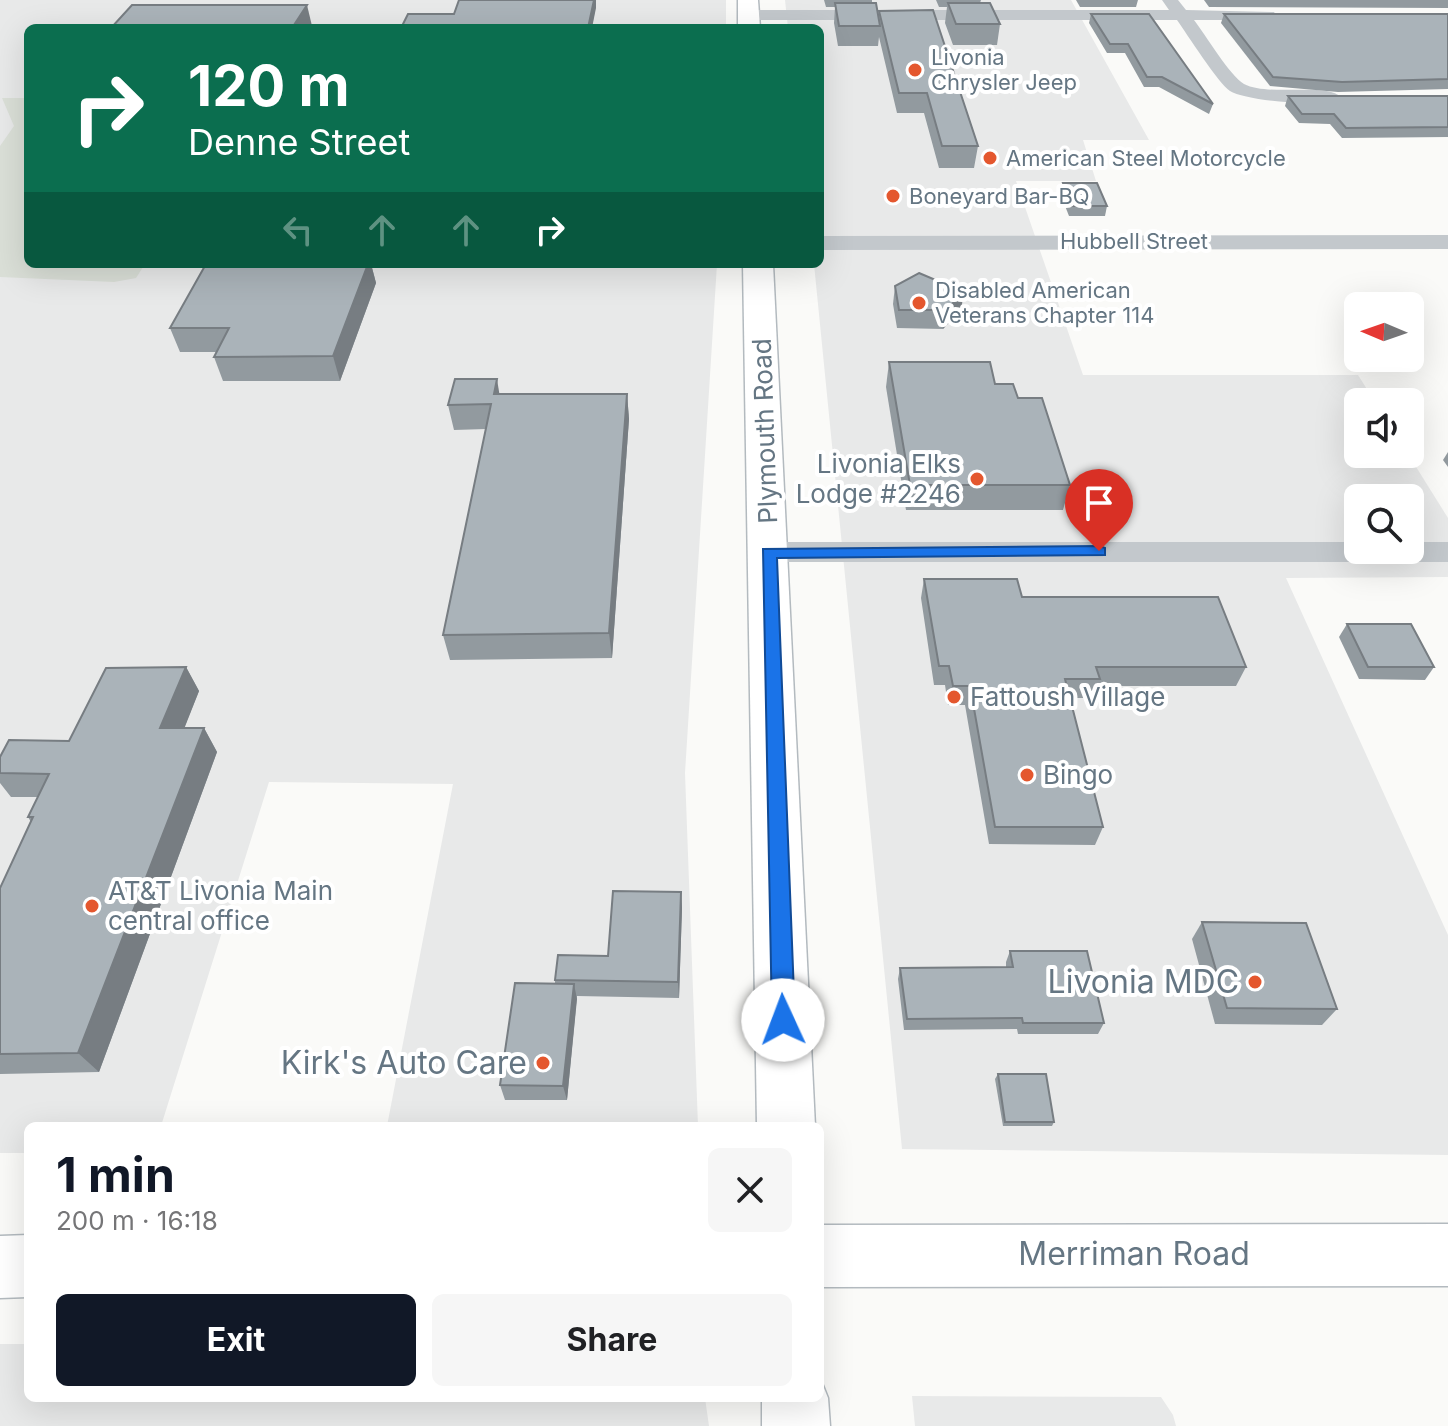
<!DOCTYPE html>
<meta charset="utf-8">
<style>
:root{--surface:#fff;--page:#f6f6f6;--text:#202124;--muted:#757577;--accent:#111827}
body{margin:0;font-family:Inter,sans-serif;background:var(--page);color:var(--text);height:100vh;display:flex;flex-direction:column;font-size:30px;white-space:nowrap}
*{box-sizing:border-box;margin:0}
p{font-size:26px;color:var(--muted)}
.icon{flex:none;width:44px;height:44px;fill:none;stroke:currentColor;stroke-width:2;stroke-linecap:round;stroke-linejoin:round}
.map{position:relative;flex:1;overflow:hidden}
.panel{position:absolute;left:24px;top:1122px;width:800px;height:280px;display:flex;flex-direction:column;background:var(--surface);border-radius:12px;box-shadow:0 8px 32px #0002}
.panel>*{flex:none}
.top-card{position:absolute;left:24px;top:24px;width:800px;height:244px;border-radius:12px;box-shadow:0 8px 32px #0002;background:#0b6e4f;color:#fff;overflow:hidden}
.needle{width:52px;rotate:272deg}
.fabs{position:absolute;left:1344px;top:292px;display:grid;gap:16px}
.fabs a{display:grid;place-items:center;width:80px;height:80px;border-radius:12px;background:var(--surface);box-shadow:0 8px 32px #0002;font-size:40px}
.pin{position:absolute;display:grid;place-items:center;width:68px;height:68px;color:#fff;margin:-82px -34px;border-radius:50% 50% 50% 0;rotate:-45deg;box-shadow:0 0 8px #0007}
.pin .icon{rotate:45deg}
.me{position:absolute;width:88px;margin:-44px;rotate:358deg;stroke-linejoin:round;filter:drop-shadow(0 0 6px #0008)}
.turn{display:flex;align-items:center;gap:28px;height:168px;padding:0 32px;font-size:36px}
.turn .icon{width:104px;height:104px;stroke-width:2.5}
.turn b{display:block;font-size:56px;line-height:68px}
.lanes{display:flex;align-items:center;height:76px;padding:0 32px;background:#0003;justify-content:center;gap:40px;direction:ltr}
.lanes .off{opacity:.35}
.round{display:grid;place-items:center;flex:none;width:84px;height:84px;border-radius:12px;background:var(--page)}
.overview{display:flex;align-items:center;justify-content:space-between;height:136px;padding:0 32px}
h1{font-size:48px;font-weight:700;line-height:60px;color:var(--accent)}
.cta{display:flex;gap:16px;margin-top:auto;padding:16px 32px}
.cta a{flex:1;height:92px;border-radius:12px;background:var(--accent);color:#fff;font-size:32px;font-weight:700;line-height:92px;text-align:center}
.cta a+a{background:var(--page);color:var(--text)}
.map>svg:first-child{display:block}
.built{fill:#e8e9e9;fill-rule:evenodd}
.green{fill:#dadfd7}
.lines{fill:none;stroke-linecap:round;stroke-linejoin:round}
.secondary-casing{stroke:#b3babf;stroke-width:3}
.minor{fill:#c3c8cc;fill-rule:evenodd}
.secondary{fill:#fff;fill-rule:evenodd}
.wall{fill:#929a9f}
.shaded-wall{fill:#777d82}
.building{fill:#aab3b9;stroke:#777d82;stroke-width:2}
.route{fill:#1a73e8;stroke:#114b97;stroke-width:2}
.poi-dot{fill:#e4572e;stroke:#fff;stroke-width:3}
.labels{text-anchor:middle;stroke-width:8;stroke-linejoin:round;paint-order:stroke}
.far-poi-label{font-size:22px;fill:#657683;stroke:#fff;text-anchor:start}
.far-street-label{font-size:22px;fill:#657683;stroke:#fff}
.street-label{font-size:26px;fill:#657683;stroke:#fff}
.poi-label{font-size:26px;fill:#657683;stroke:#fff;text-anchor:start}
.near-poi-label{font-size:32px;fill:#657683;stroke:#fff;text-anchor:end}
.near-street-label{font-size:32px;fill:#657683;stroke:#fff}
</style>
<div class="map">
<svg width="1448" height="1426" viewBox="0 0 1448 1426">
<rect width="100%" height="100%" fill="#fafaf8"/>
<g class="built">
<polygon points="0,0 726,0 726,28 28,28 28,264 717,264 685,773 698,1126 387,1126 453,784 269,782 161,1126 28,1126 28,1153 0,1153"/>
<path d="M 785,0 L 1071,0 L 1149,140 L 1083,140 L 1096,181 L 1016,181 L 1083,375 L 1358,375 L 1375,402 L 1358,402 L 1358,454 L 1408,454 L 1448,518 L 1448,577 L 1286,578 L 1448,935 L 1448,1155 L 902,1149 L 814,264 L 820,264 L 820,28 L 788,28 ZM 1358,498 L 1410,498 L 1410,550 L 1358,550 Z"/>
<polygon points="0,1344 28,1344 28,1398 705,1398 709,1426 0,1426"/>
<polygon points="912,1396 1161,1397 1173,1415 1176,1426 915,1426"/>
</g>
<polygon class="green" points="2,98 28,98 28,264 145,264 136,278 114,282 0,277 0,146 14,126"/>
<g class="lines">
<defs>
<g id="secondary">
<polygon points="738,0 758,0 760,28 738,28"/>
<polygon points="743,264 773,264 815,1126 757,1126"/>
<polygon points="1448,1224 1448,1286 820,1287 820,1225"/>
<polygon points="28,1235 28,1297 0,1298 0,1236"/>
<polygon points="820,1378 828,1398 830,1426 762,1426 762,1398 820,1398"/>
</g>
</defs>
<use href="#secondary" class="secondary-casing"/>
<g class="minor">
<path d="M 1162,0 L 1178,0 L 1186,10 L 1274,12 L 1276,15 L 1268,20 L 1194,20 C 1205,34 1230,76 1244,84 C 1269,97 1326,82 1341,97 C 1329,109 1246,101 1230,91 C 1218,83 1187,34 1177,20 L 748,20 L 740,15 L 748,10 L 1169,10 Z"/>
<polygon points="1448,235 1448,249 820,250 820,236"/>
<polygon points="769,542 1358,542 1358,550 1410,550 1410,542 1448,542 1448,562 769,562 758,559 754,552 758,545"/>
</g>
<use href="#secondary" class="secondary"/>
</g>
<g class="wall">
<polygon points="824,0 872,0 872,3 878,17 879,11 978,146 974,168 939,168 924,113 897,113 879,37 878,46 838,46 834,23 835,7 826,7"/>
<polygon points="936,0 981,0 980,3 1000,24 997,45 953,45 945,23 947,7 939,7"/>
<polygon points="1076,0 1138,0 1136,7 1080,7"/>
<polygon points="1204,0 1448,0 1448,8 1209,7"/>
<polygon points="1091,14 1213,104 1209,114 1159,87 1144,87 1125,53 1107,53 1089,23"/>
<polygon points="1224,14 1448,14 1448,89 1338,92 1270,86 1221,23"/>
<polygon points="1288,96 1448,96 1448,137 1342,138 1330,124 1299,123 1285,106"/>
<polygon points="1063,183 1107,206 1105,216 1069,216 1060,193"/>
<polygon points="206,264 371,264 376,283 340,381 223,381 214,357 216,352 180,352 170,328"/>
<polygon points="895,286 961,310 943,329 897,328 893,304"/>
<polygon points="889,362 995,384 1018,398 1070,485 1063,510 906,510 886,387"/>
<polygon points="499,394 627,394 629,419 612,658 450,660 443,635 486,429 454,430 448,405"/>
<polygon points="1448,452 1448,467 1443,460"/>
<polygon points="924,579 1022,597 1246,667 1236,686 1097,686 1093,698 1070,698 1103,827 1095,845 989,844 965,705 948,705 945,685 934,685 921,598"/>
<polygon points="1347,624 1434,667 1425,680 1359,679 1339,637"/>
<polygon points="186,667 199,691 184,728 204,728 217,752 99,1072 0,1074 0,888 31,822 28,817 38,797 11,797 0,783 0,757 69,741"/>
<polygon points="681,892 682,908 679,998 577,996 567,1100 505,1100 500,1085 555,983 555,980 608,956"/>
<polygon points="1202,922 1337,1009 1322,1025 1215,1024 1192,939"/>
<polygon points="1010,951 1104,1023 1098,1034 1018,1034 1017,1029 904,1030 898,979 900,968 1006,967 1006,962"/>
<polygon points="998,1074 1054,1122 1052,1126 1003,1126 995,1079"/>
</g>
<g class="shaded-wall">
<polygon points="594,0 596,0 596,8 592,28 588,28"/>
<polygon points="307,5 312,26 311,28 292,28"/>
<polygon points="368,264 371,264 376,283 340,381 333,356"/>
<polygon points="964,292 961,310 943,329 946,310"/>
<polygon points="497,379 501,404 494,394"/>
<polygon points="627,394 629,419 612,658 609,633"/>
<polygon points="186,667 199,691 175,752 160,728"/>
<polygon points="204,728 217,752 99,1072 78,1053"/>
<polygon points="681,892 682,908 679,998 678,982"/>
<polygon points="574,984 577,999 567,1100 563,1086"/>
</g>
<g class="building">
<polygon points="459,0 594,0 588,28 401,28 408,14 454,14"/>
<polygon points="835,3 876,3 880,26 839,26"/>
<polygon points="948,3 990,3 1000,24 956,24"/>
<polygon points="132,5 307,5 292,28 111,28"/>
<polygon points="933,10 978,146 942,146 927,93 899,93 879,11"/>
<polygon points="1091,14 1149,14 1213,104 1162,77 1147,77 1128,44 1110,44"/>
<polygon points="1224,14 1448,14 1448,79 1342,82 1273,77"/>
<polygon points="1288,96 1448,96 1448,127 1346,128 1334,114 1302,114"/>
<polygon points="1063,183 1097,183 1107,206 1072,206"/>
<polygon points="206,264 368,264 333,356 214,357 229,328 170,328"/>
<polygon points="919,273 964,292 946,310 899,310 895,286"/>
<polygon points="889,362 990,362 995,384 1013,384 1018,398 1042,398 1070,485 910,485"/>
<polygon points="455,379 497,379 494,394 627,394 609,633 443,635 491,404 448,405"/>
<polygon points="924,579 1017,579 1022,597 1218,597 1246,667 1096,667 1100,679 1065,679 1103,827 995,827 970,686 953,686 949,666 939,666"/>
<polygon points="1347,624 1411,624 1434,667 1368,667"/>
<polygon points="186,667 160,728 204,728 78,1053 0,1054 0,888 33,817 28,817 49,774 0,773 0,757 9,740 69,741 106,668"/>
<polygon points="613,891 681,892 678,982 555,980 558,955 608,956"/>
<polygon points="1202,922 1306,923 1337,1009 1227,1008"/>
<polygon points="1010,951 1087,951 1104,1023 1023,1023 1022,1018 907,1019 900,968 1013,967"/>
<polygon points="515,983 574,984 563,1086 500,1085"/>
<polygon points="998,1074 1046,1074 1054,1122 1005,1122"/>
</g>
<polygon class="route" points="1099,546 1105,548 1105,555 777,558 795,1020 791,1027 783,1030 775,1027 772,1020 763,549"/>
<g class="poi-dot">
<circle cx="915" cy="70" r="8"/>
<circle cx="990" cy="158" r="8"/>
<circle cx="893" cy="196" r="8"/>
<circle cx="919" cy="303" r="8"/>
<circle cx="977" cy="479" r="8"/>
<circle cx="954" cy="697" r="8"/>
<circle cx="1027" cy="775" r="8"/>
<circle cx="92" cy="906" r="8"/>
<circle cx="1255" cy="982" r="8"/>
<circle cx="543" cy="1063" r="8"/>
</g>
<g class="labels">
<g class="far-poi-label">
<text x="931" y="65">Livonia<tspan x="931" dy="25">Chrysler Jeep</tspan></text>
<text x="1006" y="166">American Steel Motorcycle</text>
<text x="909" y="204">Boneyard Bar-BQ</text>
<text x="935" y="298">Disabled American<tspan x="935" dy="25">Veterans Chapter 114</tspan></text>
</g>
<g class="far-street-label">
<text x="1134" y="249">Hubbell Street</text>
</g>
<g class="street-label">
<text transform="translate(765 431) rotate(-92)" y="9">Plymouth Road</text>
</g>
<g class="poi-label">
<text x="961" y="473" text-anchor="end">Livonia Elks<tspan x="961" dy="30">Lodge #2246</tspan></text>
<text x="970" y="706">Fattoush Village</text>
<text x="1043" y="784">Bingo</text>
<text x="108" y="900">AT&amp;T Livonia Main<tspan x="108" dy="30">central office</tspan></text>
</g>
<g class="near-poi-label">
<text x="1239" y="993">Livonia MDC</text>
<text x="527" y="1074">Kirk's Auto Care</text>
</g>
<g class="near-street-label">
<text x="1134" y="1265">Merriman Road</text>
</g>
</g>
</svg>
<div class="fabs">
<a><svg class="needle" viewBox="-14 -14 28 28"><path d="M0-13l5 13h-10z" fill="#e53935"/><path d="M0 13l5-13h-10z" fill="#757577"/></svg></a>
<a><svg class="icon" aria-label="sound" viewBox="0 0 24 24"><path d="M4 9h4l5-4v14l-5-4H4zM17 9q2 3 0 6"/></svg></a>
<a><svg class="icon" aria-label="search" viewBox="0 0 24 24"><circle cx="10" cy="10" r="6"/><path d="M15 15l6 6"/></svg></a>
</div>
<div class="pin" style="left:1099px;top:551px;background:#d93025"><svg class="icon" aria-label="arrive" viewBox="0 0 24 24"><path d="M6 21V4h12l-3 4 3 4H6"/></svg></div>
<svg class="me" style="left:783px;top:1020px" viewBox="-20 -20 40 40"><circle r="19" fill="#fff"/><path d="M0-13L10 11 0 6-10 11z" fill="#1a73e8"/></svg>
<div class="top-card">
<div class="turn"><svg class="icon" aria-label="right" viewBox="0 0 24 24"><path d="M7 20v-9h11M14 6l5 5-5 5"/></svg><div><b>120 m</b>Denne Street</div></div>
<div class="lanes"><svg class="icon off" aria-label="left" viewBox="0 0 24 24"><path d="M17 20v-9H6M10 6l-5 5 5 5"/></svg><svg class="icon off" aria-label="ahead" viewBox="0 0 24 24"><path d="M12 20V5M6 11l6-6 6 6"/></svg><svg class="icon off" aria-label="ahead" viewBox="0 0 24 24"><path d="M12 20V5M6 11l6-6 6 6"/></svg><svg class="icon" aria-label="right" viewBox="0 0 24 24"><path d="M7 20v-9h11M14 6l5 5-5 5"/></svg></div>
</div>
<section class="panel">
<div class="overview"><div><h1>1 min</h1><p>200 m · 16:18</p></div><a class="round"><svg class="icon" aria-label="close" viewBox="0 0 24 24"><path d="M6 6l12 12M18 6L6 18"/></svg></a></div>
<div class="cta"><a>Exit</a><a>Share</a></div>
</section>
</div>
